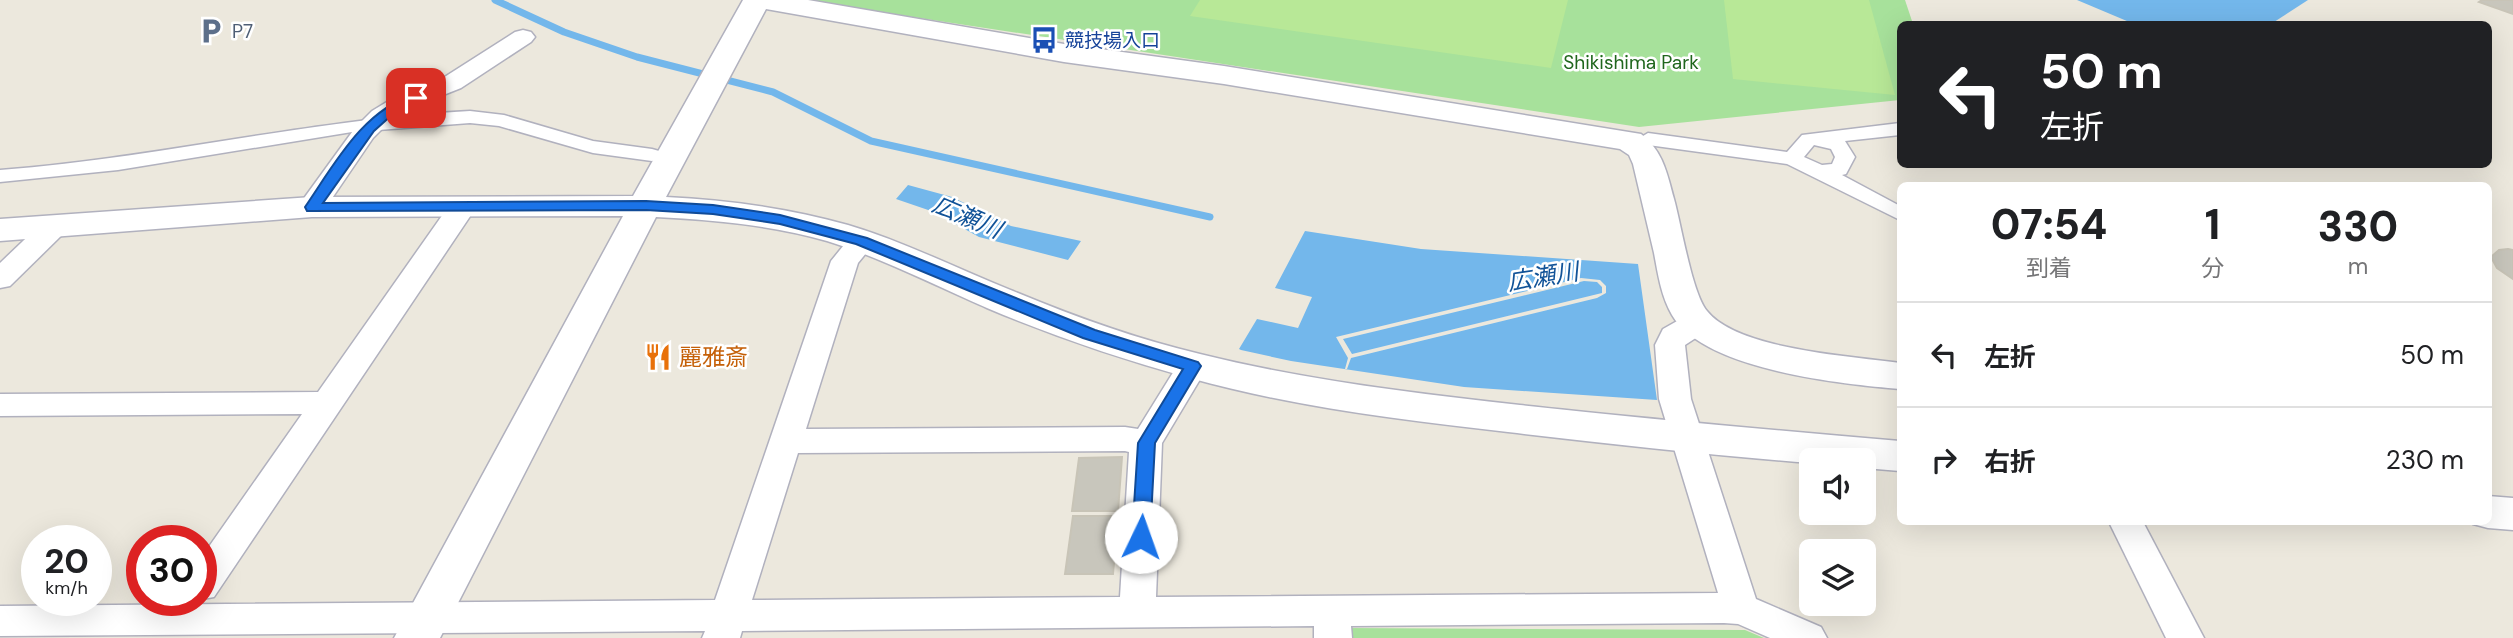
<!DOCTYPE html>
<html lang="ja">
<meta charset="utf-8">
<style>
:root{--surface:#fff;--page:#f2f2f2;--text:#202124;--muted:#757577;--line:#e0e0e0}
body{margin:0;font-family:"DM Sans","Noto Sans JP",sans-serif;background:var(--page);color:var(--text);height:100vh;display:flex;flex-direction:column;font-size:26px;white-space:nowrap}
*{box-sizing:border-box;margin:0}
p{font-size:23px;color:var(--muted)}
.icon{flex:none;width:38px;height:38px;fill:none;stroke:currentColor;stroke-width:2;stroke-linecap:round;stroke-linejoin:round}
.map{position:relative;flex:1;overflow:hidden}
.side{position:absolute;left:1897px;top:182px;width:595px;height:343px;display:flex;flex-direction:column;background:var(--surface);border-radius:10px;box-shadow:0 7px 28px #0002}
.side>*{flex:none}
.top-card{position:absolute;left:1897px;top:21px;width:595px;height:147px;border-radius:10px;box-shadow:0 7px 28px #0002;background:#202124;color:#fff;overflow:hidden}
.controls{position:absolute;left:1799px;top:448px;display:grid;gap:14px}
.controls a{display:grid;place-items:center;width:77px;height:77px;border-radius:10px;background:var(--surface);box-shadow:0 7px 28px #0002;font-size:35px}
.speed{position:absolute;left:21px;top:525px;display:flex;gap:14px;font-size:35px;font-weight:700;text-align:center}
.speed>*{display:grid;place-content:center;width:91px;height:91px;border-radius:50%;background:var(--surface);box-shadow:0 7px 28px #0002;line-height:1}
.speed small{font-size:18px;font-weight:400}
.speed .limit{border:10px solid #d22;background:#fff;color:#111}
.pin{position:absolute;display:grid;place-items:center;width:60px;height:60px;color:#fff;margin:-30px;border-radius:14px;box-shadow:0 4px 10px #0006}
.me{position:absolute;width:77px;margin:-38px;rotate:3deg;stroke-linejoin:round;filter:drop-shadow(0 0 5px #0008)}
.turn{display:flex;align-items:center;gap:24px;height:147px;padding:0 28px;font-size:32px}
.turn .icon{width:91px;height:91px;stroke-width:2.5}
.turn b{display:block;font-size:49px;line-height:60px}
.eta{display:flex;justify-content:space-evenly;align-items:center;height:119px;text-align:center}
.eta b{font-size:42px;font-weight:800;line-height:49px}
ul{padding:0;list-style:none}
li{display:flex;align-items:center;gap:21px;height:105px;padding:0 28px;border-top:2px solid var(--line)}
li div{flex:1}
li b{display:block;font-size:26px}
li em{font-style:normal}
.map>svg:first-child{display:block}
.green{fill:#a7e19b}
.pitch{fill:#b8e897}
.water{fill:#73b7eb}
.pier{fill:#ece8dd;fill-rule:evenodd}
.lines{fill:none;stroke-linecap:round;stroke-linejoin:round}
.stream{stroke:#73b7eb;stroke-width:7}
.building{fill:#c8c6bc;stroke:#c8c4b7;stroke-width:2}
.pedestrian-casing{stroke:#b1b1be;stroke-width:3}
.minor-casing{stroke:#b1b1be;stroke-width:3}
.tertiary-casing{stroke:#b1b1be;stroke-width:3}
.pedestrian{fill:#fff;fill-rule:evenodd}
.minor{fill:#fff;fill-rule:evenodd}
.tertiary{fill:#fff;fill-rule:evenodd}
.route{fill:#1a73e8;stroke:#114b97;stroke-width:2}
.labels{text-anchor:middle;stroke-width:5;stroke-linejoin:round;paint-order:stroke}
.far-service-label{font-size:19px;fill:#4e5e75;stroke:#fff;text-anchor:start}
.far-transit-label{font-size:19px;fill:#164399;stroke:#fff;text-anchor:start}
.far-park-label{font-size:19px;fill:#1f661c;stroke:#fff}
.food-label{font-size:23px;fill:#c56008;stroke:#fff;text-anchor:start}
.water-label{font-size:24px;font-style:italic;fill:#115398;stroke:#fff}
</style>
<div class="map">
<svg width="2513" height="638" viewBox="0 0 2513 638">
<rect width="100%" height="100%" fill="#ece8dd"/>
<g class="green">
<polygon points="801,0 1905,0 1913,24 1900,24 1900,100 1639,127"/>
<polygon points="1345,628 1745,630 1764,638 1346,638"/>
</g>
<g class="pitch">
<polygon points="1200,0 1568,0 1551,68 1190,16"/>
<polygon points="1724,0 1869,0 1895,95 1733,79"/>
</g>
<g class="water">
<polygon points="2077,0 2308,0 2271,24 2134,24"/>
<polygon points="908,185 952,197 1011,226 1081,241 1068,260 979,237 934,212 896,199"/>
<polygon points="1305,231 1421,249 1638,264 1657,400 1464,387 1291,361 1241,350 1239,349 1257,319 1298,328 1312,297 1275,288"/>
</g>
<path class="pier" d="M 1581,278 L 1600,280 L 1606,286 L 1606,293 L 1597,298 L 1351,358 L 1347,369 L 1345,369 L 1348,358 L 1336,337 ZM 1584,281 L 1597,282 L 1602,287 L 1602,293 L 1352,354 L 1343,339 Z"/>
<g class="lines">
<polyline class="stream" points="495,0 564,32 637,57 773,92 871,141 1210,217"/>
</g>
<g class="building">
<polygon points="2482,0 2513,0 2513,14 2479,2"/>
<polygon points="2508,249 2513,250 2513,279 2497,268 2491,257 2499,250"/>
<polygon points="1122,457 1118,511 1072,511 1079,458"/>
<polygon points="1073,516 1118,516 1113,574 1065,574"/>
</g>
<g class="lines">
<defs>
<g id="pedestrian">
<path d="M 470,111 L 504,115 L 593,141 L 652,149 L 659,151 L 662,155 L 659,159 L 652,161 L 593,153 L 499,126 L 470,123 L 352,132 L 118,170 L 0,182 L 0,170 C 158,158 312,119 470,111 Z"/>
<path d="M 1900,123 L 1900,135 L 1845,141 L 1855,157 L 1846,174 L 1842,175 L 1900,206 L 1900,220 L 1787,164 L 1648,145 L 1638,139 L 1648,133 L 1787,152 L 1802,135 ZM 1814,145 L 1831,149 L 1835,157 L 1832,164 L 1822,165 L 1804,157 Z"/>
</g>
<g id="minor">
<polygon points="523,30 531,32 535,37 531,42 461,88 413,107 390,121 373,138 322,213 312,215 302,213 298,207 302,201 355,128 372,111 395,97 443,78 515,32"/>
<polygon points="463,198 473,200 477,206 214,597 197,600 201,600 201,558 302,414 0,416 0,394 318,392 453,200"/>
<polygon points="55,217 65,220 69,226 65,232 10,286 0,288 0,263 45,220"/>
<path d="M 862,232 L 872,235 L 876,241 L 858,263 L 806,429 L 1125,427 L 1138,429 L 1182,358 L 1193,355 L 1204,358 L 1208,366 L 1162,443 L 1156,597 L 1718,593 L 1659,399 L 1655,345 L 1663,329 L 1686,316 L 1697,313 L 1708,316 L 1712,323 L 1708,330 L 1685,345 L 1691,399 L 1756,599 L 1821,627 L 1827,638 L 1770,638 L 1738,624 L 1724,623 L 1351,626 L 1352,638 L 1314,638 L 1314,626 L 742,631 L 740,638 L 702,638 L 705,631 L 0,636 L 0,606 L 715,600 L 831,261 L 852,235 ZM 1125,451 L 1129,452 L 1120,597 L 752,600 L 798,453 Z"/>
<polygon points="2109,522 2143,522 2204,638 2166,638"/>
</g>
<g id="tertiary">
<path d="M 743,0 L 808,0 L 1064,44 L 1224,66 L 1641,134 C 1663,151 1667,173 1674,199 C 1681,224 1692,293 1707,311 C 1738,350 1853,356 1900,363 L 1900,389 C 1841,384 1704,370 1672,315 C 1661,296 1658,274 1654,253 C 1647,223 1640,194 1633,164 L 1629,155 L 1620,149 L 1224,84 L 1064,62 L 766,9 L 666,197 C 727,200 789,208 848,225 C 905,242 958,269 1013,291 C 1073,316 1136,339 1200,354 C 1305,380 1412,393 1520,405 C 1647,419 1773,430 1900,441 L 1900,471 L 1864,468 L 1864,460 L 1811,460 L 1811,463 C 1710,455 1609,444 1508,432 C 1401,420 1294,407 1190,378 C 1121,359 1053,336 987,308 C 934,285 882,258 827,241 C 771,225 713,220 656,217 L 440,638 L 394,638 L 623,216 L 312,217 L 0,241 L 0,219 L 312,197 L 633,196 Z"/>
<polygon points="2488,496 2513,498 2513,530 2488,528 2473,524 2472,522 2488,522"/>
</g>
</defs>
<use href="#pedestrian" class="pedestrian-casing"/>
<use href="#minor" class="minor-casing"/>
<use href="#tertiary" class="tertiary-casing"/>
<use href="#pedestrian" class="pedestrian"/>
<use href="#minor" class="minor"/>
<use href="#tertiary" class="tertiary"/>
</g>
<path class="route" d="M 416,94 L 421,95 L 421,101 L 394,113 L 374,131 L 323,203 L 646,201 L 713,205 L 780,215 L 867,238 L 1095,330 L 1198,362 L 1201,366 L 1155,443 L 1150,537 L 1148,543 L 1141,545 L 1134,543 L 1132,537 L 1138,443 L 1183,369 L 1083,338 L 856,244 L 780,224 L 713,214 L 646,210 L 307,211 L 305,207 C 334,165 363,109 416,94 Z"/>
<defs>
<symbol id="parking-bare" viewBox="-9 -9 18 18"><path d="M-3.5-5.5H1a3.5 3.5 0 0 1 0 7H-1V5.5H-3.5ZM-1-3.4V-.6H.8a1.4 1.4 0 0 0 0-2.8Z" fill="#5c6f8a" stroke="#fff" stroke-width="2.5" paint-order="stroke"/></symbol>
<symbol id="bus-bare" viewBox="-9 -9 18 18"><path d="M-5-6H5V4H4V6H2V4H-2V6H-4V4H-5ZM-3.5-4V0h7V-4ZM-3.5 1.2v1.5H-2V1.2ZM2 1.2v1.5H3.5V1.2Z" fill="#1a4fb4" stroke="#fff" stroke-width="2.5" paint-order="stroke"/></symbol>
<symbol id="restaurant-bare" viewBox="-9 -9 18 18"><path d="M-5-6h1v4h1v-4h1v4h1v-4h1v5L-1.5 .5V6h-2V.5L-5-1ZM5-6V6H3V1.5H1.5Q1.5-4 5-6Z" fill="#e8710a" stroke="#fff" stroke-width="2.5" paint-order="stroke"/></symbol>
</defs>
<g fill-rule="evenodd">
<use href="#parking-bare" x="192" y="12" width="38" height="38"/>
<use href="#bus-bare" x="1025" y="21" width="38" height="38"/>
<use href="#restaurant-bare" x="639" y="338" width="38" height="38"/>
</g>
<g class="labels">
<g class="far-service-label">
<text x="232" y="38">P7</text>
</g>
<g class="far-transit-label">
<text x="1065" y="47">競技場入口</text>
</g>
<g class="far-park-label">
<text x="1631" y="69">Shikishima Park</text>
</g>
<g class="food-label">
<text x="679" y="365">麗雅斎</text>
</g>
<g class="water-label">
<text transform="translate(967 217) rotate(23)" y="8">広瀬川</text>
<text transform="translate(1543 277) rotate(-9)" y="8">広瀬川</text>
</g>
</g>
</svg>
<div class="controls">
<a><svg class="icon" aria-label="sound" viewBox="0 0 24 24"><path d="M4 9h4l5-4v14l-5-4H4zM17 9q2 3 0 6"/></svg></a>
<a><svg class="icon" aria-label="layers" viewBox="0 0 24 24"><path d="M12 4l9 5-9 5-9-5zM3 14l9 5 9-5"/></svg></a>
</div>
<div class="speed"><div>20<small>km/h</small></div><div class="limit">30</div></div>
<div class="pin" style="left:416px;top:98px;background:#d93025"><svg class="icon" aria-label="arrive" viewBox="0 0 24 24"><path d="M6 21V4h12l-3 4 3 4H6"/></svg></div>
<svg class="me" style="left:1141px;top:537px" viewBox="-20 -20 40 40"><circle r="19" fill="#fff"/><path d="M0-13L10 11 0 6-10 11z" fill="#1a73e8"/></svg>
<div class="top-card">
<div class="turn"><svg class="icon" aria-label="left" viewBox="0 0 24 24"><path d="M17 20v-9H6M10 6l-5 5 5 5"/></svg><div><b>50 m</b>左折</div></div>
</div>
<section class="side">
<div class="eta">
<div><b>07:54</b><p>到着</p></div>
<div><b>1</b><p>分</p></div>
<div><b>330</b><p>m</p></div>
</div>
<ul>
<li><svg class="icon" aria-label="left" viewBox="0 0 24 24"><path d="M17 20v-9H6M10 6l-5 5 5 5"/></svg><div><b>左折</b></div><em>50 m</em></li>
<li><svg class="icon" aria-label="right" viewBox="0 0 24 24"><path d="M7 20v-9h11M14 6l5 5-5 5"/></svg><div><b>右折</b></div><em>230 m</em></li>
</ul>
</section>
</div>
